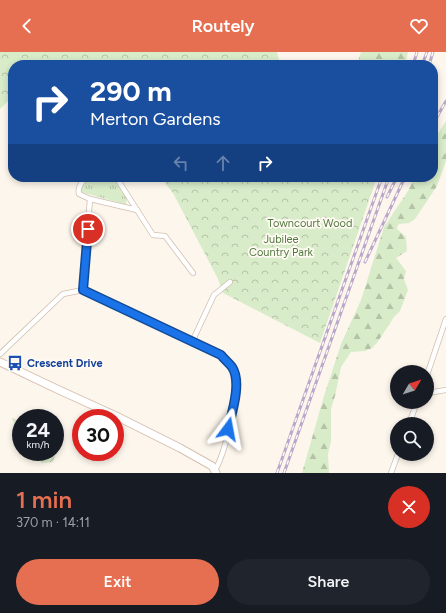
<!DOCTYPE html>
<meta charset="utf-8">
<style>
:root{--surface:#171b24;--page:#20242c;--text:#f1f3f6;--muted:#9ea1a6;--accent:#e76f51}
body{margin:0;font-family:Figtree,sans-serif;background:var(--page);color:var(--text);height:100vh;display:flex;flex-direction:column;font-size:15px;white-space:nowrap}
*{box-sizing:border-box;margin:0}
p{font-size:13px;color:var(--muted)}
.icon{flex:none;width:22px;height:22px;fill:none;stroke:currentColor;stroke-width:2;stroke-linecap:round;stroke-linejoin:round}
.map{position:relative;height:421px;overflow:hidden}
.details{display:flex;flex-direction:column;background:var(--surface);flex:1}
.details>*{flex:none}
.top-card{position:absolute;left:8px;top:8px;width:430px;height:122px;border-radius:16px;box-shadow:0 2px 6px #0003;background:#1a4fa0;color:#fff;overflow:hidden}
.needle{width:26px;rotate:51deg}
.fabs{position:absolute;left:390px;top:313px;display:grid;gap:8px}
.fabs a{display:grid;place-items:center;width:44px;height:44px;border-radius:50%;background:var(--surface);box-shadow:0 2px 6px #0003;font-size:20px}
.speed{position:absolute;left:12px;top:357px;display:flex;gap:8px;font-size:20px;font-weight:700;text-align:center}
.speed>*{display:grid;place-content:center;width:52px;height:52px;border-radius:50%;background:var(--surface);box-shadow:0 2px 6px #0003;line-height:1}
.speed small{font-size:10px;font-weight:400}
.speed .limit{border:6px solid #d22;background:#fff;color:#111}
.pin{position:absolute;display:grid;place-items:center;width:34px;height:34px;color:#fff;margin:-17px;border:2px solid #fff;border-radius:50%;box-shadow:0 1px 4px #0007}
.me{position:absolute;width:44px;margin:-22px;rotate:13deg;stroke-linejoin:round;filter:drop-shadow(0 0 3px #0008)}
.turn{display:flex;align-items:center;gap:14px;height:84px;padding:0 16px;font-size:18px}
.turn .icon{width:52px;height:52px;stroke-width:2.5}
.turn b{display:block;font-size:28px;line-height:34px}
.lanes{display:flex;align-items:center;height:38px;padding:0 16px;background:#0003;justify-content:center;gap:20px;direction:ltr}
.lanes .off{opacity:.35}
.round{display:grid;place-items:center;flex:none;width:42px;height:42px;border-radius:21px;background:var(--page)}
.head{display:flex;align-items:center;justify-content:space-between;height:68px;padding:0 16px}
h1{font-size:24px;font-weight:600;line-height:30px;color:var(--accent)}
.button{display:flex;gap:8px;margin-top:auto;padding:8px 16px}
.button a{flex:1;height:46px;border-radius:24px;background:var(--accent);color:#fff;font-size:16px;font-weight:600;line-height:46px;text-align:center}
.button a+a{background:var(--page);color:var(--text)}
header{display:flex;justify-content:space-between;align-items:center;height:52px;padding:0 16px;background:var(--accent);color:#fff;font-size:18px;font-weight:600}
.map>svg:first-child{display:block}
.grass{fill:url(#grass-tufts)}
.forest{fill:url(#forest-firs)}
.park{fill:url(#park-crowns)}
.garden{fill:url(#garden-furrows)}
.lines{fill:none;stroke-linecap:round;stroke-linejoin:round}
.street-casing{stroke:#d1beb0;stroke-width:6}
.secondary-casing{stroke:#d6c0b0;stroke-width:9}
.street{stroke:#fff;stroke-width:4.5}
.secondary{stroke:#fff;stroke-width:7}
.rail-casing{stroke:#b9a8c9;stroke-width:3}
.rail{stroke:#fffaf3;stroke-width:1.5;stroke-dasharray:4.5;stroke-linecap:butt}
.route-casing{stroke:#114b97;stroke-width:10}
.route{stroke:#1a73e8;stroke-width:7}
.labels{text-anchor:middle;stroke-width:3.5;stroke-linejoin:round;paint-order:stroke}
.park-label{font-size:11px;fill:#537a41;stroke:#fffaf3}
.transit-label{font-size:11px;font-weight:bold;fill:#164399;stroke:#fffaf3;text-anchor:start}
</style>
<header><svg class="icon" aria-label="back" viewBox="0 0 24 24"><path d="M15 5l-7 7 7 7"/></svg>Routely<svg class="icon" aria-label="heart" viewBox="0 0 24 24"><path d="M12 20l-8-8c-3-5 5-10 8-4 3-6 11-1 8 4z"/></svg></header>
<div class="map">
<svg width="446" height="421" viewBox="0 0 446 421">
<defs>
<pattern id="grass-tufts" width="24" height="20" patternUnits="userSpaceOnUse"><rect width="24" height="20" fill="#d8ecc9"/><path d="M3 7l-1-3M5 7V3M7 7l1-3M15 17l-1-3M17 17v-4M19 17l1-3" fill="none" stroke="#b4c2a5"/></pattern>
<pattern id="forest-firs" width="22" height="20" patternUnits="userSpaceOnUse"><rect width="22" height="20" fill="#d8ecc9"/><path d="M5 1l3.5 6h-7zM16 11l3.5 6h-7z" fill="#b4c2a5"/></pattern>
<pattern id="park-crowns" width="20" height="18" patternUnits="userSpaceOnUse"><rect width="20" height="18" fill="#d8ecc9"/><path d="M2 6a3 3 0 1 1 6 0M12 15a3 3 0 1 1 6 0" fill="none" stroke="#b4c2a5"/></pattern>
<pattern id="garden-furrows" width="10" height="10" patternUnits="userSpaceOnUse"><rect width="10" height="10" fill="#d8ecc9"/><path d="M-1 1l2-2M0 10L10 0M9 11l2-2" fill="none" stroke="#b4c2a5"/></pattern>
</defs>
<rect width="100%" height="100%" fill="#fdf6ec"/>
<polygon class="grass" points="89,125 113,125 127,146 126,152 124,152 81,140 81,134"/>
<g class="forest">
<polygon points="361,0 408,0 405,13 357,13"/>
<polygon points="446,69 446,109 437,134 415,167 409,171 399,172 397,175 397,177 406,185 407,199 396,206 406,219 404,227 408,238 400,259 394,265 377,291 372,296 365,299 351,300 341,315 335,344 331,357 331,389 328,402 329,421 302,421 324,344 341,292 361,248 384,175 408,139 415,125 433,125 433,89"/>
</g>
<g class="park">
<polygon points="0,0 277,0 279,8 335,11 405,8 404,13 13,13 13,44 0,57"/>
<polygon points="160,125 377,125 320,291 223,241 218,227 173,141"/>
</g>
<g class="garden">
<polygon points="12,366 21,370 21,388"/>
<polygon points="55,387 60,389 53,410 41,411 41,400 55,400"/>
</g>
<g class="lines">
<defs>
<g id="street">
<polyline points="116,125 137,158"/>
<polyline points="90,147 137,158 153,183 165,184 193,221"/>
<path d="M 83,238 L 90,147 L 79,142 C 77,135 82,130 87,125"/>
<polyline points="192,290 214,243 230,230"/>
<path d="M 0,302 L 63,242 L 83,238 L 221,303 C 229,311 234,317 236,329 C 239,345 224,404 215,418"/>
<polyline points="427,323 446,267"/>
<polyline points="427,341 446,338"/>
<polyline points="409,372 417,350"/>
<polyline points="391,421 398,402"/>
</g>
<polyline id="secondary" points="0,310 59,338 114,363 180,396 212,414 216,421"/>
</defs>
<use href="#street" class="street-casing"/>
<use href="#secondary" class="secondary-casing"/>
<use href="#street" class="street"/>
<use href="#secondary" class="secondary"/>
<defs>
<g id="rail">
<polyline points="413,13 417,0"/>
<polyline points="422,13 427,0"/>
<polyline points="429,13 433,0"/>
<polyline points="433,72 446,49"/>
<polyline points="387,145 397,125"/>
<polyline points="365,210 405,125"/>
<polyline points="277,421 382,125"/>
<polyline points="284,421 389,125"/>
</g>
</defs>
<use href="#rail" class="rail-casing"/>
<use href="#rail" class="rail"/>
</g>
<g class="lines">
<defs>
<path id="route" d="M 88,177 L 83,238 L 221,303 C 224,307 229,311 232,315 C 242,330 232,360 228,377"/>
</defs>
<use href="#route" class="route-casing"/>
<use href="#route" class="route"/>
</g>
<defs>
<symbol id="bus-bare" viewBox="-9 -9 18 18"><path d="M-5-6H5V4H4V6H2V4H-2V6H-4V4H-5ZM-3.5-4V0h7V-4ZM-3.5 1.2v1.5H-2V1.2ZM2 1.2v1.5H3.5V1.2Z" fill="#1a4fb4" stroke="#fffaf3" stroke-width="2.5" paint-order="stroke"/></symbol>
</defs>
<g fill-rule="evenodd">
<use href="#bus-bare" x="4" y="300" width="22" height="22"/>
</g>
<g class="labels">
<g class="park-label">
<text x="310" y="175">Towncourt Wood</text>
<text x="281" y="191">Jubilee<tspan x="281" dy="13">Country Park</tspan></text>
</g>
<g class="transit-label">
<text x="27" y="315">Crescent Drive</text>
</g>
</g>
</svg>
<div class="fabs">
<a><svg class="needle" viewBox="-14 -14 28 28"><path d="M0-13l5 13h-10z" fill="#e53935"/><path d="M0 13l5-13h-10z" fill="#9ea1a6"/></svg></a>
<a><svg class="icon" aria-label="search" viewBox="0 0 24 24"><circle cx="10" cy="10" r="6"/><path d="M15 15l6 6"/></svg></a>
</div>
<div class="speed"><div>24<small>km/h</small></div><div class="limit">30</div></div>
<div class="pin" style="left:88px;top:177px;background:#d93025"><svg class="icon" aria-label="arrive" viewBox="0 0 24 24"><path d="M6 21V4h12l-3 4 3 4H6"/></svg></div>
<svg class="me" style="left:228px;top:377px" viewBox="-20 -20 40 40"><path d="M0-17L14 15 0 8-14 15z" fill="#1a73e8" stroke="#fff" stroke-width="4"/></svg>
<div class="top-card">
<div class="turn"><svg class="icon" aria-label="right" viewBox="0 0 24 24"><path d="M7 20v-9h11M14 6l5 5-5 5"/></svg><div><b>290 m</b>Merton Gardens</div></div>
<div class="lanes"><svg class="icon off" aria-label="left" viewBox="0 0 24 24"><path d="M17 20v-9H6M10 6l-5 5 5 5"/></svg><svg class="icon off" aria-label="ahead" viewBox="0 0 24 24"><path d="M12 20V5M6 11l6-6 6 6"/></svg><svg class="icon" aria-label="right" viewBox="0 0 24 24"><path d="M7 20v-9h11M14 6l5 5-5 5"/></svg></div>
</div>
</div>
<section class="details">
<div class="head"><div><h1>1 min</h1><p>370 m · 14:11</p></div><a class="round" style="background:#d93025;color:#fff"><svg class="icon" aria-label="close" viewBox="0 0 24 24"><path d="M6 6l12 12M18 6L6 18"/></svg></a></div>
<div class="button"><a>Exit</a><a>Share</a></div>
</section>
